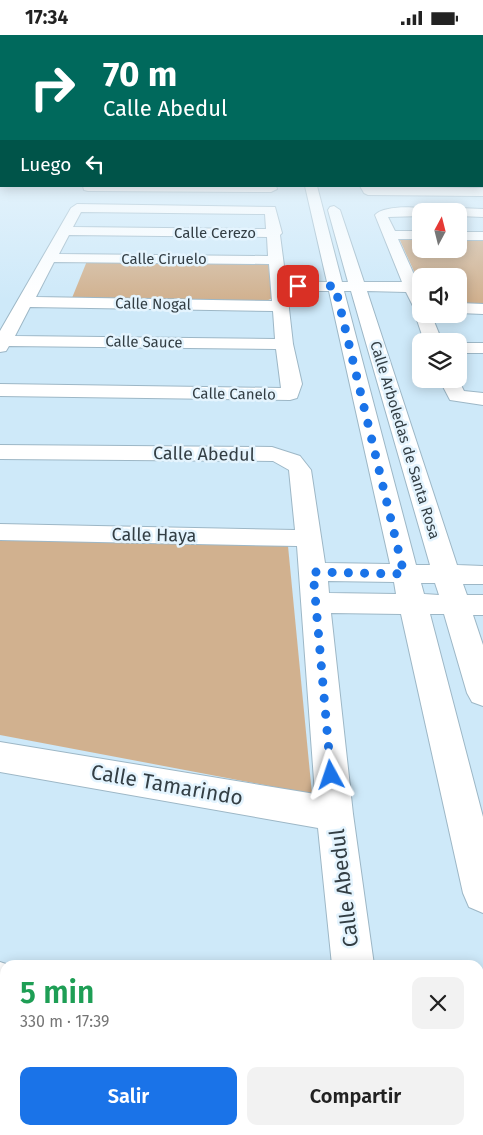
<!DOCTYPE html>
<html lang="es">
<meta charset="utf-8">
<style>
:root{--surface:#fff;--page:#f2f2f2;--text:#222;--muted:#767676;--accent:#1a73e8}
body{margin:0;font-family:"Fira Sans",sans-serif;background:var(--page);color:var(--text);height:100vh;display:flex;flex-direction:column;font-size:19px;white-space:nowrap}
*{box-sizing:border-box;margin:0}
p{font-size:16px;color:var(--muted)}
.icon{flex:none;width:28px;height:28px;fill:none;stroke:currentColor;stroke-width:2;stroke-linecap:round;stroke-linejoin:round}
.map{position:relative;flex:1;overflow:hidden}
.sheet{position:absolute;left:0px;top:925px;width:484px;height:175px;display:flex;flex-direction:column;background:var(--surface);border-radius:15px 15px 0 0;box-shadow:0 2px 12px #0003}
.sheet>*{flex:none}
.guide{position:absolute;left:0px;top:0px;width:484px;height:152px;box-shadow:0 2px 12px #0003;background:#00695c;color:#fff;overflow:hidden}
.needle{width:32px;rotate:7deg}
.tools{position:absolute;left:412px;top:168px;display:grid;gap:10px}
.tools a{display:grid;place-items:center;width:55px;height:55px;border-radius:10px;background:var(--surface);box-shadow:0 2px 12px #0003;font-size:25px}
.pin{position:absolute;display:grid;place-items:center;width:42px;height:42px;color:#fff;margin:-21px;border-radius:10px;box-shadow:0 2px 8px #0006}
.me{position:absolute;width:55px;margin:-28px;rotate:355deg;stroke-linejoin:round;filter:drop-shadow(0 0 4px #0008)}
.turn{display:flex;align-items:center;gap:18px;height:105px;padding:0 20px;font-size:22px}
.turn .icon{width:65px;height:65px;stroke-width:2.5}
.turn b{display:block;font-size:35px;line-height:42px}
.then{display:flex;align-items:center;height:48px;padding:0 20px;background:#0003;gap:10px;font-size:19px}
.round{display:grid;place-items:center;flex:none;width:52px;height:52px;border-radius:10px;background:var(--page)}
.head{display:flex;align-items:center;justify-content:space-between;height:85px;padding:0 20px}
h1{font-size:30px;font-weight:600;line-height:38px;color:#1e9e55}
.cta{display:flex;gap:10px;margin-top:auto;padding:10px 20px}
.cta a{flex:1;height:58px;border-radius:10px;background:var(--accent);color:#fff;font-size:20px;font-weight:600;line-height:58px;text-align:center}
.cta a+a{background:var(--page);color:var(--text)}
.status{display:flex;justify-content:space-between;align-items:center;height:35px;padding:0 25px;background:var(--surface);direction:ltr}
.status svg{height:14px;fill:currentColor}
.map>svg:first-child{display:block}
.green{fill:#d1b18f}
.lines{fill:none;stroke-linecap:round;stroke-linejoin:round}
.minor-casing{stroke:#9db7c6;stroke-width:2}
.minor{fill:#fff;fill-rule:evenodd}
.route{stroke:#1a73e8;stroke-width:9;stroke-dasharray:0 16.2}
.labels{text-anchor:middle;stroke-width:5;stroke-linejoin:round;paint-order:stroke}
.far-street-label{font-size:15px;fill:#333e44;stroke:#e4f4fe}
.street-label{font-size:18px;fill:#333e44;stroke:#e4f4fe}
.near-street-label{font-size:21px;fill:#333e44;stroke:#e4f4fe}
</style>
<div class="status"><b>17:34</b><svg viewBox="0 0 49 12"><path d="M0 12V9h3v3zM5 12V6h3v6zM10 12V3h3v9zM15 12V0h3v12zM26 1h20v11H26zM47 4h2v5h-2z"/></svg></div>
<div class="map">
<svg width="483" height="1100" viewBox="0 0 483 1100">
<rect width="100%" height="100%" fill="#cee9f9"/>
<g class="green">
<polygon points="404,201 421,201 421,214 459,214 459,202 483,202 483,269 459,268 459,241 421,241 421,252 399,203"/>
<polygon points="87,226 262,227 270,230 275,262 266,266 72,263"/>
<polygon points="0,505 288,511 312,759 0,700"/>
</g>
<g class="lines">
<defs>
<g id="minor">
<rect x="0" y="113" width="1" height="6"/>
<rect x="482" y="114" width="1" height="6"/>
<polygon points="83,151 276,151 277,154 271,157 88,156 84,155"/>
<path d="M 305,151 L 317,151 L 342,247 L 348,247 L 328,175 L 330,172 L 334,171 L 340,175 L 364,247 L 402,247 L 375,180 C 382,171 418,170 427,176 L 421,176 L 421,181 L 388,182 L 395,196 L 421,196 L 421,204 L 398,204 L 421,255 L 421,279 L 431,279 L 442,306 L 424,306 L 415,279 L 416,277 L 406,257 L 367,256 L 457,530 L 483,531 L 483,549 L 463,549 L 467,560 L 483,560 L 483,580 L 473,580 L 483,610 L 483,671 L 472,667 L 467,658 L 444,579 L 430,579 L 483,782 L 483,878 L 469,872 L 463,858 L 401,579 L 331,578 L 353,779 L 374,930 L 332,930 L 318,793 L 0,737 L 0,707 L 315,759 L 297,511 L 0,505 L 0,489 L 295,495 L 289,435 L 273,426 L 0,424 L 0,410 L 272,412 L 300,421 L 311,435 L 325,528 L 390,529 L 329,256 L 287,256 L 293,309 L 302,349 L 297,363 L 290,365 L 0,361 L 0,349 L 281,353 L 276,314 L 9,311 L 6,316 L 0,317 L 0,296 L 71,173 L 77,169 L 275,172 L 282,198 L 280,200 L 286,246 L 327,247 ZM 81,177 L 265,179 L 266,194 L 73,192 ZM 69,200 L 267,202 L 268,221 L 59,219 ZM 54,227 L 269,229 L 272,266 L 36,262 ZM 344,256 L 351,256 L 430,530 L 416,530 ZM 30,272 L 273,276 L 275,304 L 15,301 ZM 328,546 L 394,547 L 396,559 L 329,558 ZM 421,548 L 435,548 L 439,560 L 424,559 Z"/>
<polygon points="360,151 483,153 483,161 368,160 364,158"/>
<polygon points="459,173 483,174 483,182 459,181 459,176 453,176"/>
<rect x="459" y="197" width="24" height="8"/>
<polygon points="459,268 483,269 483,279 459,278"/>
<rect x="459" y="308" width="24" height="10"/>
<polygon points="439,344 458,344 464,356 483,358 483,370 450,365"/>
<polygon points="0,927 9,930 5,930 5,972 0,971"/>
</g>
</defs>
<use href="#minor" class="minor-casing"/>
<use href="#minor" class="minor"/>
</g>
<linearGradient id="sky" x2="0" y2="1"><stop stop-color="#77b0dd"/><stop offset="0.42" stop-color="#e9f5fc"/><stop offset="1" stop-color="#e9f5fc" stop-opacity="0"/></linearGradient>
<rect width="483" height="265" fill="url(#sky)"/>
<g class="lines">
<polyline class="route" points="298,251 335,251 404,539 313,537 331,740"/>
</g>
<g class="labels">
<g class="far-street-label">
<text x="215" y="203">Calle Cerezo</text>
<text x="164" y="229">Calle Ciruelo</text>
<text transform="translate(153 269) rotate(1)" y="5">Calle Nogal</text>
<text transform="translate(144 307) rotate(1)" y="5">Calle Sauce</text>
<text transform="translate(234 359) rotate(1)" y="5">Calle Canelo</text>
<text transform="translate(405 405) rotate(73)" y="5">Calle Arboledas de Santa Rosa</text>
</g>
<g class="street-label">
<text transform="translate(204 419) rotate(1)" y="6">Calle Abedul</text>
<text transform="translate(154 500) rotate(1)" y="6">Calle Haya</text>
</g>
<g class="near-street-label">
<text transform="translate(167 750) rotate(10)" y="7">Calle Tamarindo</text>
<text transform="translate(344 853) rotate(-97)" y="7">Calle Abedul</text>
</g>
</g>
</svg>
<div class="tools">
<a><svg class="needle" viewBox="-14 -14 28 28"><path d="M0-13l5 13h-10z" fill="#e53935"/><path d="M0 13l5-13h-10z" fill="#767676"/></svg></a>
<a><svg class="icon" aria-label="sound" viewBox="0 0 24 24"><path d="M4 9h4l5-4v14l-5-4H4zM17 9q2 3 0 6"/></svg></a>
<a><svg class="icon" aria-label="layers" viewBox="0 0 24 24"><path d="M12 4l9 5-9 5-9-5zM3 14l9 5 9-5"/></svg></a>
</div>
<div class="pin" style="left:298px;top:251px;background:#d93025"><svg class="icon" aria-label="arrive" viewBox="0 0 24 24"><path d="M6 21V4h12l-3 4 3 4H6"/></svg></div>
<svg class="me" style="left:331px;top:740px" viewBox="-20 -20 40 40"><path d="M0-17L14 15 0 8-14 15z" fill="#1a73e8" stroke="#fff" stroke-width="4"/></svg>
<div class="guide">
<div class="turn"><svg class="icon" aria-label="right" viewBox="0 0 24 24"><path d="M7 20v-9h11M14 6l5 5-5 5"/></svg><div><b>70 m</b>Calle Abedul</div></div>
<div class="then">Luego<svg class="icon" aria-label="left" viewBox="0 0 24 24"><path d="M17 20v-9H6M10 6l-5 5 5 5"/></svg></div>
</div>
<section class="sheet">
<div class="head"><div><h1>5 min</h1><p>330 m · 17:39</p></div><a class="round"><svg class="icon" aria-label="close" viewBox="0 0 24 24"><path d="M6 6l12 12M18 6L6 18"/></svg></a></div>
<div class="cta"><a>Salir</a><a>Compartir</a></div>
</section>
</div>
